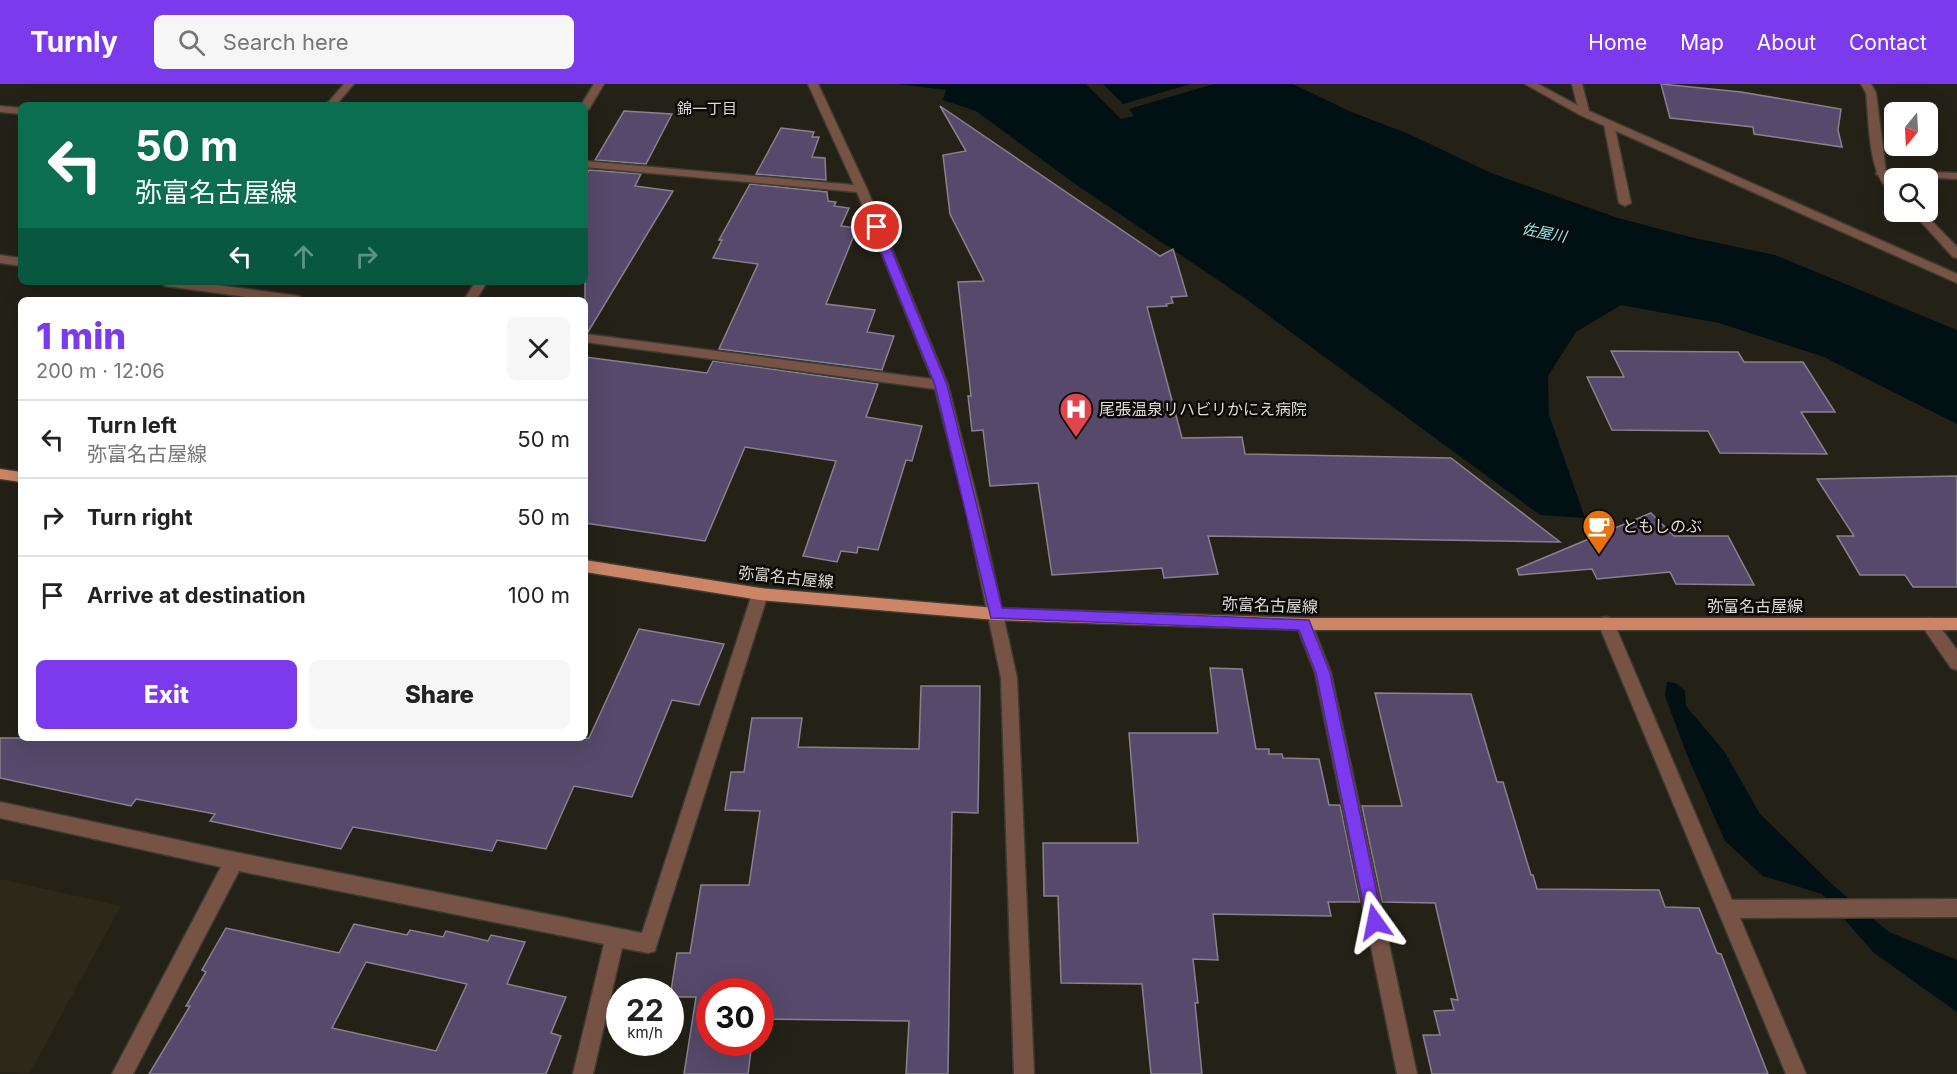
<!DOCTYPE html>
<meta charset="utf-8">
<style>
:root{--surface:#fff;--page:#f6f6f6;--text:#222;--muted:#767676;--line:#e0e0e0;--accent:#7c3aed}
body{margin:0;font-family:Inter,"Noto Sans JP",sans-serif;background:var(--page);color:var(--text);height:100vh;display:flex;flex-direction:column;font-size:22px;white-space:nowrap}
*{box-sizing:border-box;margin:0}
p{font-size:20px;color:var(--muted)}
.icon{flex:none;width:33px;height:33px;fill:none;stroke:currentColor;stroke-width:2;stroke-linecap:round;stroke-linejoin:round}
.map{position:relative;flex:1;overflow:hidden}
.panel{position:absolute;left:18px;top:213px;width:570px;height:444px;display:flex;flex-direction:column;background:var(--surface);border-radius:9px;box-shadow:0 6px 24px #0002}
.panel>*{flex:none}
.banner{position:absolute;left:18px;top:18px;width:570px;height:183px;border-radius:9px;box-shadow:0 6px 24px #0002;background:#0b6e4f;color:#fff;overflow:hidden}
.needle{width:39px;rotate:198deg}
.fabs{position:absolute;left:1884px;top:18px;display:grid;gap:12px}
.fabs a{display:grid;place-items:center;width:54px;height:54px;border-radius:9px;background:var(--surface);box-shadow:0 6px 24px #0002;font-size:30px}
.speed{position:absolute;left:606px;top:894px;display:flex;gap:12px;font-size:30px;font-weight:700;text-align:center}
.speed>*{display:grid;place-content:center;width:78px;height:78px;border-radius:50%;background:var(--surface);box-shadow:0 6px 24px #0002;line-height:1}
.speed small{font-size:15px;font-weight:400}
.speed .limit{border:9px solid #d22;background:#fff;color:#111}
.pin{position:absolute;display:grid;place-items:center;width:51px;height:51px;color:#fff;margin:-26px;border:3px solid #fff;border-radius:50%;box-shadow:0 2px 6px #0007}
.me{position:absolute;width:66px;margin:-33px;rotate:348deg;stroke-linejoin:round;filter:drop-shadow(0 0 4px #0008)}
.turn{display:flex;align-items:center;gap:21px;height:126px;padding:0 18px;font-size:27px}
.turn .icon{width:78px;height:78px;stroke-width:2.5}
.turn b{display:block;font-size:42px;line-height:51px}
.lanes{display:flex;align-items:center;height:57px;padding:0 18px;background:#0003;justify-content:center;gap:30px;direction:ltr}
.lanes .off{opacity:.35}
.round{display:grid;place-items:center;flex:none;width:63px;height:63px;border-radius:9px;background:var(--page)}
.head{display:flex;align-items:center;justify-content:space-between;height:102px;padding:0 18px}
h1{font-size:36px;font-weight:800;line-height:45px;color:var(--accent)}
.cta{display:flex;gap:12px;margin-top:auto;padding:12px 18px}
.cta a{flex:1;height:69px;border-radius:9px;background:var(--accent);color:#fff;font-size:24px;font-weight:800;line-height:69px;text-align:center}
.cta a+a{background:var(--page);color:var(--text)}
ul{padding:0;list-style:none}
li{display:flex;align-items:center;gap:18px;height:78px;padding:0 18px;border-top:2px solid var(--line)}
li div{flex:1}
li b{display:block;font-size:22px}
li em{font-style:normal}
header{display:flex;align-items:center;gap:36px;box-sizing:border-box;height:84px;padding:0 30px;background:var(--accent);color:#fff}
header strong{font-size:28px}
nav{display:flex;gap:33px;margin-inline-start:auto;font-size:21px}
.search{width:420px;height:54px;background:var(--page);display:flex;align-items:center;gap:15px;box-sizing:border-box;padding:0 21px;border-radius:9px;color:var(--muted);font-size:22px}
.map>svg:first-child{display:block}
.built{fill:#2d2818}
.water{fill:#001013}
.pier{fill:#242117}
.building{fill:#56496b;stroke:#86828e;stroke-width:1.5;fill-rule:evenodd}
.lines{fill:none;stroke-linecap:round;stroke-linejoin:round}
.service-casing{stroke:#3e3b32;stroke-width:3}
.minor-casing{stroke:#3e3b32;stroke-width:3}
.tertiary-casing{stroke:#3e3b32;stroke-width:3}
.primary-casing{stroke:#3e3b32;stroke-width:3}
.service{fill:#775345;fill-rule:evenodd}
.minor{fill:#775345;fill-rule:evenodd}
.tertiary{fill:#775345;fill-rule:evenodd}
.primary{fill:#cd8567;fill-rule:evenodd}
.route{fill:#7c3aed;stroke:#51269a;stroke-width:1.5}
.labels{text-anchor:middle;stroke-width:5;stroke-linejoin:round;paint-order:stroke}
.far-neighbourhood-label{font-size:15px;fill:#dfddd6;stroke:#0c0a07}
.far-water-label{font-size:15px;font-style:italic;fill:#93ecf4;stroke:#0c0a07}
.poi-label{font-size:16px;fill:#dfddd6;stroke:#0c0a07;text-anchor:start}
.street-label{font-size:16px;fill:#dfddd6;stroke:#0c0a07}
</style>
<header>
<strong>Turnly</strong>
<div class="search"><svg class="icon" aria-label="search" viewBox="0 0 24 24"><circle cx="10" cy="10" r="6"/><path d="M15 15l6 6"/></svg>Search here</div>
<nav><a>Home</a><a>Map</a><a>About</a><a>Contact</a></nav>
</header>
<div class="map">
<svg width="1957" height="990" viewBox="0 0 1957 990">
<rect width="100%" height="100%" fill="#242117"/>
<polygon class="built" points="0,795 121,822 29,990 0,988"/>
<g class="water">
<polygon points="898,0 1293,0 1349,27 1409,50 1491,89 1618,134 1690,153 1775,171 1957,246 1957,340 1824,273 1719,239 1621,221 1576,248 1548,292 1549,331 1585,434 1540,431 1246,215 1078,102 976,27 943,16 946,6"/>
<polygon points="1667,598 1676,599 1685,607 1686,622 1724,667 1760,730 1835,803 1889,848 1957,876 1957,928 1874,869 1822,810 1763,792 1725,757 1687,671 1665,612"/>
</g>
<polygon class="pier" points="1086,0 1103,0 1123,20 1190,0 1214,0 1129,25 1134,32 1121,35"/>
<g class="building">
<polygon points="1661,0 1741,8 1841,25 1838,46 1842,63 1754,50 1753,43 1670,34"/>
<polygon points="940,22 1160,172 1173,165 1187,212 1171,213 1173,219 1166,220 1167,222 1147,223 1182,354 1242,353 1245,370 1451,374 1560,458 1208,452 1218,490 1164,494 1162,484 1052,491 1038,399 990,402 983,346 972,347 968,312 971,312 958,198 984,197 950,130 943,71 966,67"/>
<polygon points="624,27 672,30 646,80 595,76"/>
<polygon points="781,44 814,48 812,53 819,53 812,73 825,74 826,96 756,90"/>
<polygon points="589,86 641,90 635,102 673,107 588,248 585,248 585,93"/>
<polygon points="750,100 827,108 828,117 836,118 834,122 849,124 841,142 857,144 826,220 875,226 867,248 894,252 882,286 719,265 758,180 713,174 722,156 719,156"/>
<polygon points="1611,267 1738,268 1744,278 1803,278 1835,328 1801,328 1827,370 1720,369 1708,347 1612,346 1587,293 1624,293"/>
<polygon points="585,273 707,289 713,277 878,300 866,333 922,342 912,377 906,376 878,466 858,463 857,469 841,467 837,478 803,472 836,377 745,363 705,457 585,439"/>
<polygon points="1957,392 1957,503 1913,503 1905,491 1860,491 1837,452 1854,452 1817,395"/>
<polygon points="1651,429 1674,452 1728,452 1754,501 1676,500 1670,488 1597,495 1592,485 1519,491 1517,485"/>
<polygon points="639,545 724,560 699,621 672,616 632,713 574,702 546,765 497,756 492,767 353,743 341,765 210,737 215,730 136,715 131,722 0,694 0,654 589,654"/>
<polygon points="1210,584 1242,585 1256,665 1269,665 1269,670 1282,670 1283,674 1319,675 1329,721 1340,721 1360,818 1328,818 1331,832 1213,830 1218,876 1193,875 1198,919 1195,919 1202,990 1151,990 1142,900 1061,899 1058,812 1044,812 1043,759 1138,759 1129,649 1218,649"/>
<polygon points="921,602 980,602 978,729 952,728 948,990 906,990 909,937 760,935 760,908 710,908 710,958 752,958 748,990 684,990 696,913 670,913 677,869 690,869 701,801 749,801 760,727 725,726 731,688 744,688 752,634 802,634 798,663 919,665"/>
<polygon points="1375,609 1471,610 1497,698 1503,698 1531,791 1533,791 1537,805 1659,806 1665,823 1699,824 1717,869 1721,870 1768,990 1432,990 1423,951 1440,951 1434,927 1454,926 1451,915 1458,916 1435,819 1382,818 1362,722 1402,722"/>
<path d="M 354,840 L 407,851 L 410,846 L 443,853 L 446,847 L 488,857 L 491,851 L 525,858 L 507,900 L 566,913 L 551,949 L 561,952 L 546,990 L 149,990 L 190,922 L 186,922 L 206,888 L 202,886 L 226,844 L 339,869 ZM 366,878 L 467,900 L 436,967 L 332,944 Z"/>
</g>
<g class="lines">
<defs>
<g id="service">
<polygon points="1609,37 1614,40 1631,119 1625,122 1619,119 1604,40"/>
<polygon points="1881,86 1957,89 1957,95 1877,91 1876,89"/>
<polygon points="1929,534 1934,535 1957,566 1957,586 1951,584 1924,545 1921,540 1924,535"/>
</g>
<g id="minor">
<polygon points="344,0 354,0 336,21 326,21"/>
<polygon points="808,0 818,0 867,105 948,301 980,426 1017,594 1034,990 1014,990 1001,594 966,426 935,305 585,258 585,250 932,295 857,108 585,83 585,77 854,101"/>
<polygon points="1525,0 1538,0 1577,21 1572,0 1582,0 1589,27 1957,190 1957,199 1580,31"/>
<path d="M 1861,0 L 1871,0 L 1876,9 L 1886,88 L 1894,98 L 1894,107 C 1868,101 1869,32 1866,9 Z"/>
<polygon points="0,22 21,24 21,30 0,28"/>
<polygon points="1912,128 1923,128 1957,163 1957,174 1953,173"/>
<polygon points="0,171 21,174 21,182 0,179"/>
<polygon points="159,198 194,198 299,212 305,216 269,216 165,202"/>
<polygon points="760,504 765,506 768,510 657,860 655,867 648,869 622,864 593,990 573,990 604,860 239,787 133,990 112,990 221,783 0,734 0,718 234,768 642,849 752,510 755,506"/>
<polygon points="1606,533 1611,534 1614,539 1732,816 1957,815 1957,833 1740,834 1806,990 1786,990 1598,539 1601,534"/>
<polygon points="1304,534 1309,535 1312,540 1331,589 1417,990 1397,990 1315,589 1296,540 1299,535"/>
</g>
<g id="tertiary">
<polygon points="594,0 604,0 589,25 585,26 585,21 581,21"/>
<polygon points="475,198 487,198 476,216 464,216"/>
</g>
<g id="primary">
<polygon points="0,385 21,388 21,398 0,395"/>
<polygon points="585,476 760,504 996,524 1304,534 1957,534 1957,546 1304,546 996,536 760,516 585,488"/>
</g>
</defs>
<use href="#service" class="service-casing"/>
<use href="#minor" class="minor-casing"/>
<use href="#tertiary" class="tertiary-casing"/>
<use href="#primary" class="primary-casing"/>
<use href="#service" class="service"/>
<use href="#minor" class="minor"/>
<use href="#tertiary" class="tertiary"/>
<use href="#primary" class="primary"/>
</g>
<polygon class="route" points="877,140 882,143 947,301 1002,524 1309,536 1330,589 1383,838 1381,844 1375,847 1369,844 1367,838 1316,589 1299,546 991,534 935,301 871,143"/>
<defs>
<symbol id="hospital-pin" viewBox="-11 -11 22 30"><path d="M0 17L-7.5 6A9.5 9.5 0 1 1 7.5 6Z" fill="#e0444e" stroke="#0c0a07"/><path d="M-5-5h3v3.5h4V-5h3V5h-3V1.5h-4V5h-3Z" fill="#fff"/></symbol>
<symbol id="cafe-pin" viewBox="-11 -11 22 30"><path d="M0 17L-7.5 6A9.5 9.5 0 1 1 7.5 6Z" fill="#e8710a" stroke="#0c0a07"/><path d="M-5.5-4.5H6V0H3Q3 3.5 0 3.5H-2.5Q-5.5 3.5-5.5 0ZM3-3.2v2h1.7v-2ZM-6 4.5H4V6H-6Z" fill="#fff"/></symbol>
</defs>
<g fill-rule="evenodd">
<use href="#hospital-pin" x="1057" y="306" width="38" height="52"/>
<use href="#cafe-pin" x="1580" y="423" width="38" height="52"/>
</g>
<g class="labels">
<g class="far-neighbourhood-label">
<text x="707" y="30">錦一丁目</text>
</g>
<g class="far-water-label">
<text transform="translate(1544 149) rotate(11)" y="5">佐屋川</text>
</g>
<g class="poi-label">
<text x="1099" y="331">尾張温泉リハビリかにえ病院</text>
<text x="1622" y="448">ともしのぶ</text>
</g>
<g class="street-label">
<text transform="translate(786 493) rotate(6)" y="6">弥富名古屋線</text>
<text transform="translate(1270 521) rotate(2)" y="6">弥富名古屋線</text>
<text x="1755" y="528">弥富名古屋線</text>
</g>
</g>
</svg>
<div class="fabs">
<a><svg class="needle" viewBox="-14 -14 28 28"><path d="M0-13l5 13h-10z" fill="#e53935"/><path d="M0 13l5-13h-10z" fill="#767676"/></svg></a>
<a><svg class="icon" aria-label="search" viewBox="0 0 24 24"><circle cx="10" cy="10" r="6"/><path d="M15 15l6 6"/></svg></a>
</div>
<div class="speed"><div>22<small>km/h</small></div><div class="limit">30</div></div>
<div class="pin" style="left:877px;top:143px;background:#d93025"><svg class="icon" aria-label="arrive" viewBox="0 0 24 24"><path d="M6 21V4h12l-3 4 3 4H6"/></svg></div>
<svg class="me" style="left:1375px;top:838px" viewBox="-20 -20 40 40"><path d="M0-17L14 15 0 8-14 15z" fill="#7c3aed" stroke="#fff" stroke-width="4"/></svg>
<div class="banner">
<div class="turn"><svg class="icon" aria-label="left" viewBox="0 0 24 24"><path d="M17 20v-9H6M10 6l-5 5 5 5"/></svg><div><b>50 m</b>弥富名古屋線</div></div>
<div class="lanes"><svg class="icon" aria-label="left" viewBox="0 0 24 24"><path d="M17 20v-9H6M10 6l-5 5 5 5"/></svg><svg class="icon off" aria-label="ahead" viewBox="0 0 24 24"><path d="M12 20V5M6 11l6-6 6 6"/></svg><svg class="icon off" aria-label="right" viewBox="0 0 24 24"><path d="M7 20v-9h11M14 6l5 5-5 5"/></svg></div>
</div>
<section class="panel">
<div class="head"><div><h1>1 min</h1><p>200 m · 12:06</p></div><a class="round"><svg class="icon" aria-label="close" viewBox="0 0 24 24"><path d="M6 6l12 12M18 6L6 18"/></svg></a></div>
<ul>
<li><svg class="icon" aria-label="left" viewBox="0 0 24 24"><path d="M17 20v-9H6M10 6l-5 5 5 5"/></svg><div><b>Turn left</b><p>弥富名古屋線</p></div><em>50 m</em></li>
<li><svg class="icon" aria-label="right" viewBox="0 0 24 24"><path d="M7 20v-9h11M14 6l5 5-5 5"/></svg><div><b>Turn right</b></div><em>50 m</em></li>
<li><svg class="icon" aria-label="arrive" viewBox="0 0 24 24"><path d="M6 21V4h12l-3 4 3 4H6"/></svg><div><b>Arrive at destination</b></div><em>100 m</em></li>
</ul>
<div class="cta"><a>Exit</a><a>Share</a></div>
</section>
</div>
